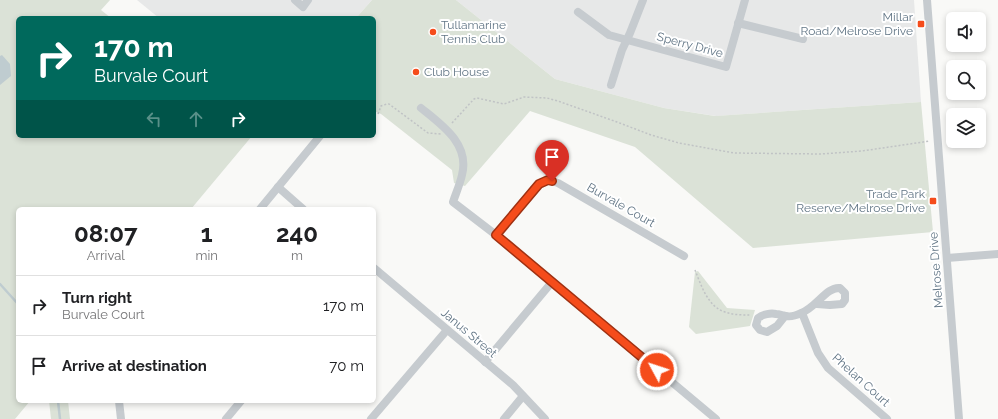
<!DOCTYPE html>
<style>
:root{--surface:#fff;--page:#f6f6f6;--text:#202124;--muted:#757577;--line:#e0e0e0}
body{margin:0;font-family:Raleway,sans-serif;background:var(--page);color:var(--text);height:100vh;display:flex;flex-direction:column;font-size:15px;white-space:nowrap}
*{box-sizing:border-box;margin:0}
p{font-size:13px;color:var(--muted)}
.icon{flex:none;width:22px;height:22px;fill:none;stroke:currentColor;stroke-width:2;stroke-linecap:round;stroke-linejoin:round}
.map{position:relative;flex:1;overflow:hidden}
.drawer{position:absolute;left:16px;top:207px;width:360px;height:196px;display:flex;flex-direction:column;background:var(--surface);border-radius:6px;box-shadow:0 2px 6px #0003}
.drawer>*{flex:none}
.hud{position:absolute;left:16px;top:16px;width:360px;height:122px;border-radius:6px;box-shadow:0 2px 6px #0003;background:#00695c;color:#fff;overflow:hidden}
.controls{position:absolute;left:946px;top:12px;display:grid;gap:8px}
.controls a{display:grid;place-items:center;width:40px;height:40px;border-radius:6px;background:var(--surface);box-shadow:0 2px 6px #0003;font-size:20px}
.pin{position:absolute;display:grid;place-items:center;width:34px;height:34px;color:#fff;margin:-41px -17px;border-radius:50% 50% 50% 0;rotate:-45deg;box-shadow:0 0 4px #0007}
.pin .icon{rotate:45deg}
.me{position:absolute;width:44px;margin:-22px;rotate:310deg;stroke-linejoin:round;filter:drop-shadow(0 0 3px #0008)}
.turn{display:flex;align-items:center;gap:14px;height:84px;padding:0 12px;font-size:18px}
.turn .icon{width:52px;height:52px;stroke-width:2.5}
.turn b{display:block;font-size:28px;line-height:34px}
.lanes{display:flex;align-items:center;height:38px;padding:0 12px;background:#0003;justify-content:center;gap:20px;direction:ltr}
.lanes .off{opacity:.35}
.eta{display:flex;justify-content:space-evenly;align-items:center;height:68px;text-align:center}
.eta b{font-size:24px;font-weight:700;line-height:28px}
ul{padding:0;list-style:none}
li{display:flex;align-items:center;gap:12px;height:60px;padding:0 12px;border-top:1px solid var(--line)}
li div{flex:1}
li b{display:block;font-size:15px}
li em{font-style:normal}
.map>svg:first-child{display:block}
.built{fill:#e7e8e8}
.green{fill:#dbe2d7}
.water{fill:#bfccd0}
.lines{fill:none;stroke-linecap:round;stroke-linejoin:round}
.stream{stroke:#bfccd0;stroke-width:2.5}
.path{stroke:#c0c3c5;stroke-width:1.5;stroke-dasharray:2 2;stroke-linecap:butt}
.minor{stroke:#c6cbcf;stroke-width:8}
.route-casing{stroke:#9f3112;stroke-width:10}
.route{stroke:#f54c1b;stroke-width:7}
.poi-dot{fill:#f54c1b;stroke:#fff;stroke-width:1.5}
.labels{text-anchor:middle;stroke-width:4;stroke-linejoin:round;paint-order:stroke}
.poi-label{font-size:12px;fill:#617585;stroke:#fff;text-anchor:end}
.street-label{font-size:12px;fill:#617585;stroke:#fff}
</style>
<div class="map">
<svg width="998" height="419" viewBox="0 0 998 419">
<rect width="100%" height="100%" fill="#f9f9f7"/>
<g class="built">
<polygon points="137,0 372,0 356,18 159,18"/>
<polygon points="456,0 914,0 921,102 716,116 664,108 555,79"/>
</g>
<g class="green">
<polygon points="0,0 110,0 101,10 111,18 18,18 18,136 252,136 191,209 18,209 18,401 30,401 15,419 0,419"/>
<polygon points="372,0 456,0 555,79 664,108 715,116 921,102 933,232 753,248 635,147 530,111 465,186 454,183 452,170 381,114 374,111 374,18 356,18"/>
<polygon points="698,271 727,308 755,310 750,326 696,334 689,327 695,272"/>
<polygon points="49,401 68,401 70,419 51,419"/>
</g>
<polygon class="water" points="2,55 10,64 11,76 0,85 0,56"/>
<g class="lines">
<g class="stream">
<polyline points="0,284 18,304"/>
<polyline points="58,401 60,419"/>
</g>
<g class="path">
<polyline points="378,114 381,106 387,104 389,104 428,133 441,134"/>
<polyline points="452,123 474,99 477,98 504,104 524,97 547,98 558,101 617,122 651,135 679,143 734,153 821,154 862,151 930,141"/>
<path d="M 695,270 C 701,285 708,307 725,312 C 733,315 742,315 750,315"/>
</g>
<g class="minor">
<polyline points="295,0 303,7 308,0"/>
<polyline points="927,0 959,419"/>
<polyline points="578,12 609,35 726,67 745,0"/>
<polyline points="738,23 803,39"/>
<polyline points="611,85 622,50 630,33 643,0"/>
<path d="M 421,108 C 442,125 470,144 462,175 C 460,184 456,193 453,202 L 496,235 L 716,419"/>
<polyline points="278,187 303,209"/>
<polyline points="260,209 320,136"/>
<polyline points="496,235 539,185 548,180 558,183 684,256"/>
<polyline points="947,258 998,254"/>
<polyline points="374,268 513,385 545,419"/>
<polyline points="802,313 818,353 828,368 887,419"/>
<path d="M 785,316 L 777,326 L 767,332 L 760,330 L 756,325 L 758,318 C 763,314 771,313 776,314 C 780,314 783,316 786,316 C 790,317 797,315 801,313 C 815,309 827,286 840,288 L 845,293 L 845,300 L 842,304 L 830,305 L 817,304"/>
<polyline points="485,362 552,282"/>
<polyline points="119,401 121,419"/>
<polyline points="226,419 241,401"/>
<polyline points="371,419 447,330"/>
<polyline points="504,419 523,396"/>
</g>
</g>
<g class="lines">
<defs>
<polyline id="route" points="552,181 548,180 539,184 496,235 657,370"/>
</defs>
<use href="#route" class="route-casing"/>
<use href="#route" class="route"/>
</g>
<g class="poi-dot">
<rect x="917" y="20" width="8" height="8" rx="2"/>
<circle cx="433" cy="32" r="4"/>
<circle cx="416" cy="72" r="4"/>
<rect x="929" y="197" width="8" height="8" rx="2"/>
</g>
<g class="labels">
<g class="poi-label">
<text x="913" y="21">Millar<tspan x="913" dy="14">Road/Melrose Drive</tspan></text>
<text x="441" y="29" text-anchor="start">Tullamarine<tspan x="441" dy="14">Tennis Club</tspan></text>
<text x="424" y="76" text-anchor="start">Club House</text>
<text x="925" y="198">Trade Park<tspan x="925" dy="14">Reserve/Melrose Drive</tspan></text>
</g>
<g class="street-label">
<text transform="translate(690 45) rotate(15)" y="4">Sperry Drive</text>
<text transform="translate(621 205) rotate(30)" y="4">Burvale Court</text>
<text transform="translate(936 270) rotate(-94)" y="4">Melrose Drive</text>
<text transform="translate(469 333) rotate(40)" y="4">Janus Street</text>
<text transform="translate(861 380) rotate(42)" y="4">Phelan Court</text>
</g>
</g>
</svg>
<div class="controls">
<a><svg class="icon" aria-label="sound" viewBox="0 0 24 24"><path d="M4 9h4l5-4v14l-5-4H4zM17 9q2 3 0 6"/></svg></a>
<a><svg class="icon" aria-label="search" viewBox="0 0 24 24"><circle cx="10" cy="10" r="6"/><path d="M15 15l6 6"/></svg></a>
<a><svg class="icon" aria-label="layers" viewBox="0 0 24 24"><path d="M12 4l9 5-9 5-9-5zM3 14l9 5 9-5"/></svg></a>
</div>
<div class="pin" style="left:552px;top:181px;background:#d93025"><svg class="icon" aria-label="arrive" viewBox="0 0 24 24"><path d="M6 21V4h12l-3 4 3 4H6"/></svg></div>
<svg class="me" style="left:657px;top:370px" viewBox="-20 -20 40 40"><circle r="17" fill="#f54c1b" stroke="#fff" stroke-width="3"/><path d="M0-11L8 9 0 5-8 9z" fill="#fff"/></svg>
<div class="hud">
<div class="turn"><svg class="icon" aria-label="right" viewBox="0 0 24 24"><path d="M7 20v-9h11M14 6l5 5-5 5"/></svg><div><b>170 m</b>Burvale Court</div></div>
<div class="lanes"><svg class="icon off" aria-label="left" viewBox="0 0 24 24"><path d="M17 20v-9H6M10 6l-5 5 5 5"/></svg><svg class="icon off" aria-label="ahead" viewBox="0 0 24 24"><path d="M12 20V5M6 11l6-6 6 6"/></svg><svg class="icon" aria-label="right" viewBox="0 0 24 24"><path d="M7 20v-9h11M14 6l5 5-5 5"/></svg></div>
</div>
<section class="drawer">
<div class="eta">
<div><b>08:07</b><p>Arrival</p></div>
<div><b>1</b><p>min</p></div>
<div><b>240</b><p>m</p></div>
</div>
<ul>
<li><svg class="icon" aria-label="right" viewBox="0 0 24 24"><path d="M7 20v-9h11M14 6l5 5-5 5"/></svg><div><b>Turn right</b><p>Burvale Court</p></div><em>170 m</em></li>
<li><svg class="icon" aria-label="arrive" viewBox="0 0 24 24"><path d="M6 21V4h12l-3 4 3 4H6"/></svg><div><b>Arrive at destination</b></div><em>70 m</em></li>
</ul>
</section>
</div>
